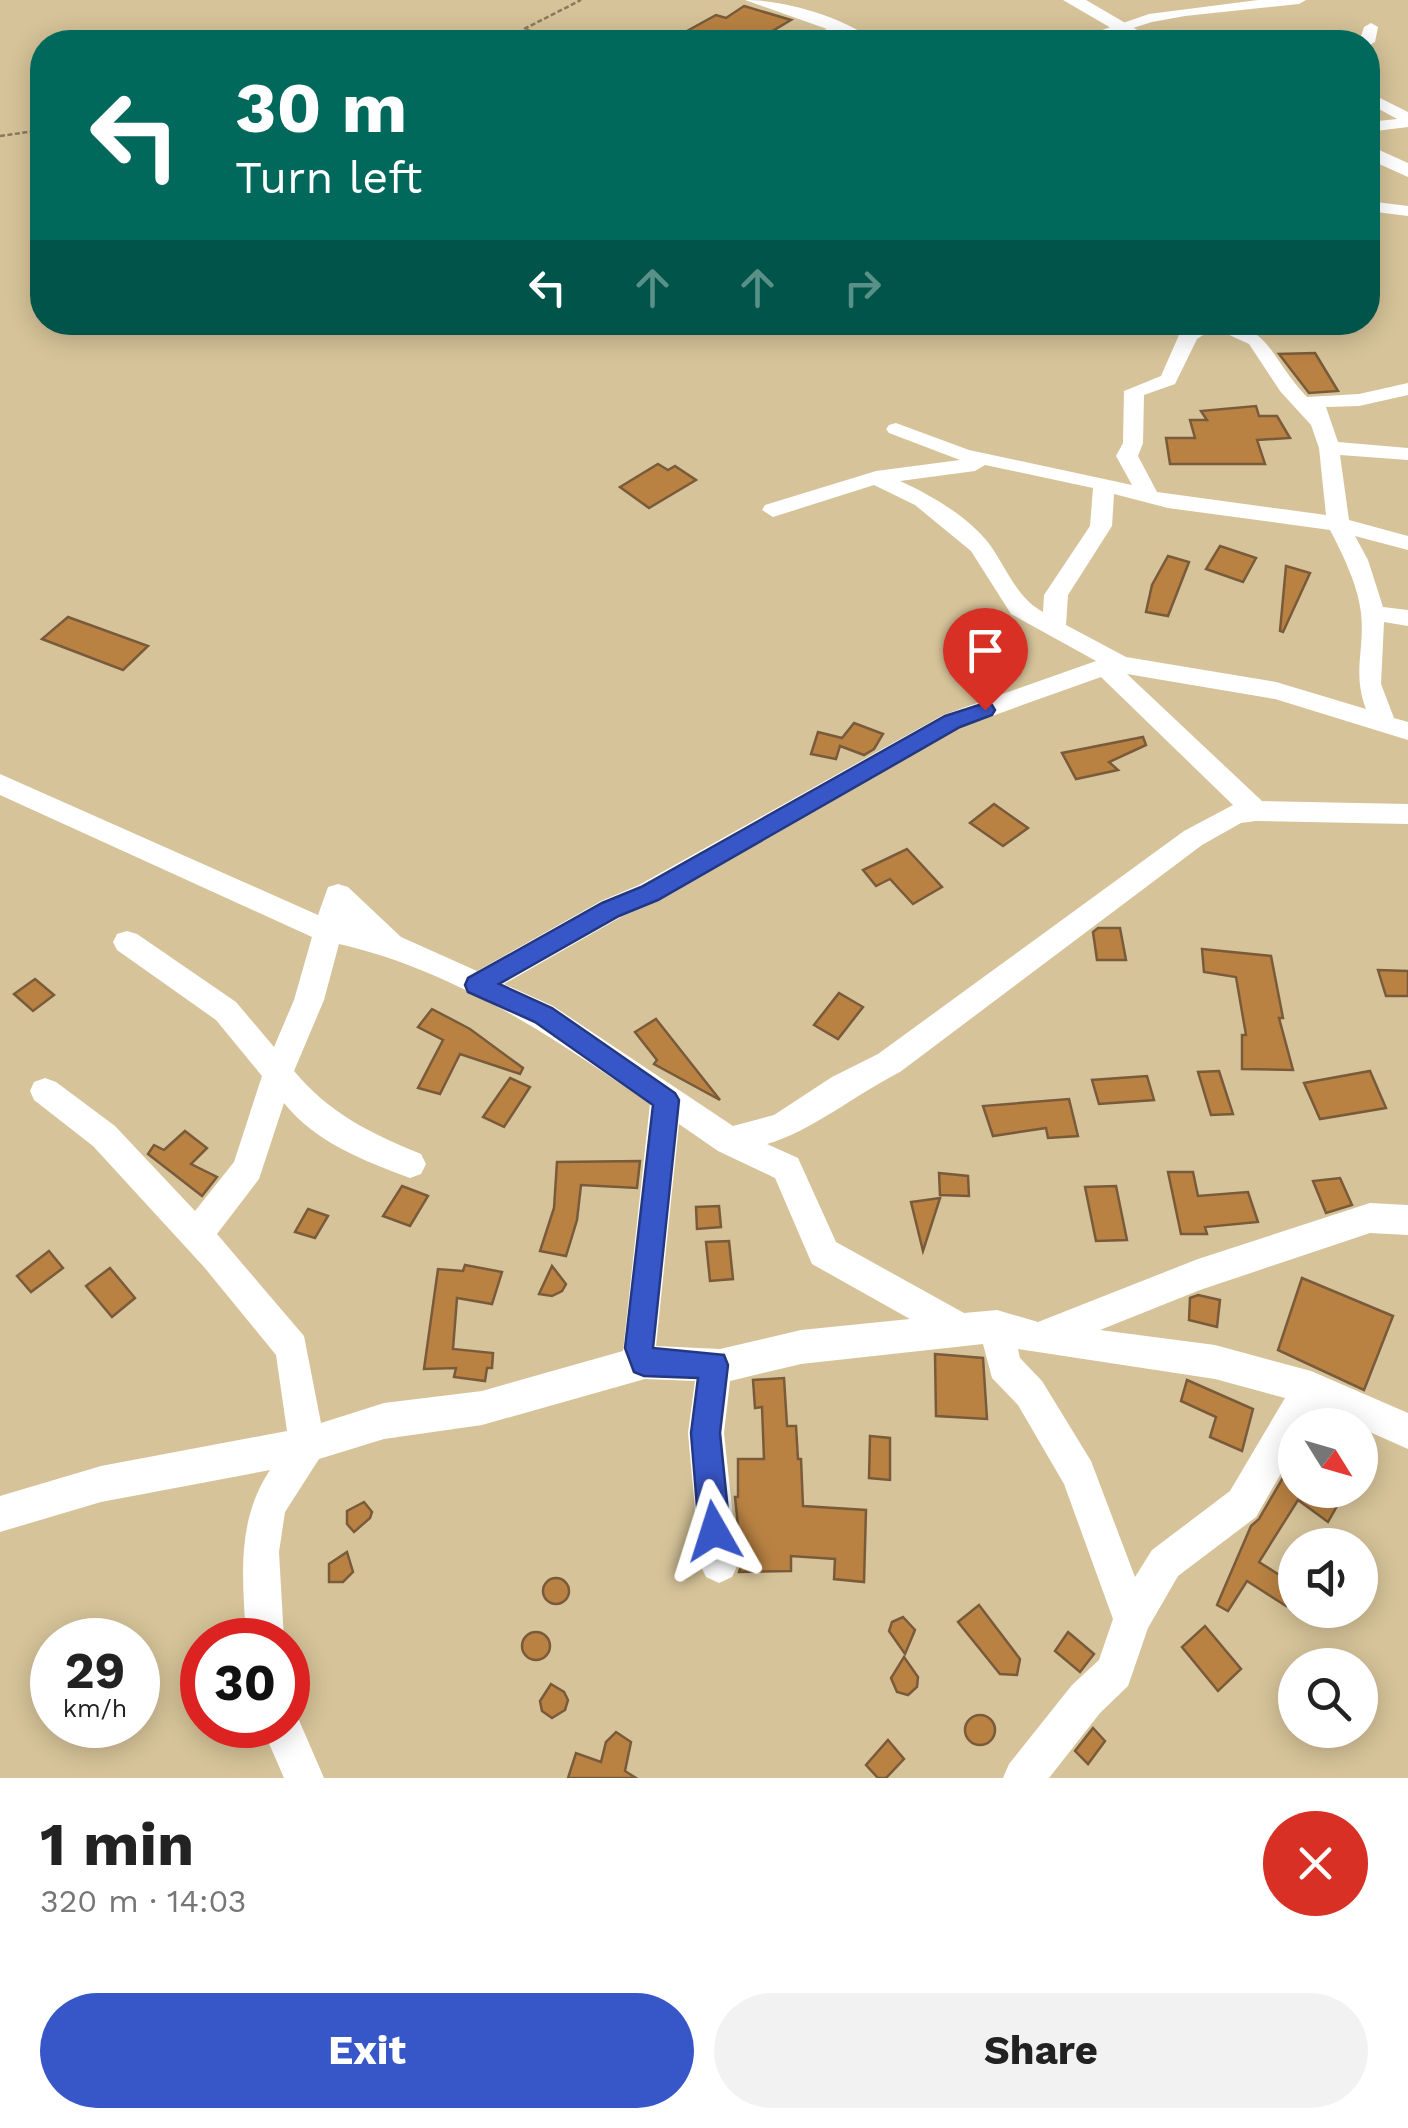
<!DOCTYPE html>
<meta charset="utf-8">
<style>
:root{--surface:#fff;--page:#f2f2f2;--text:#222;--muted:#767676;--accent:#3756c7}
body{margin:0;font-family:"Work Sans",sans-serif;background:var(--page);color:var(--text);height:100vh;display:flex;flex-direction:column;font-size:38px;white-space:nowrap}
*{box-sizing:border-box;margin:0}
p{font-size:32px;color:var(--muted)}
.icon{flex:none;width:55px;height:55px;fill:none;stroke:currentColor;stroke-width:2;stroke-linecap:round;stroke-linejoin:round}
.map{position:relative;height:1778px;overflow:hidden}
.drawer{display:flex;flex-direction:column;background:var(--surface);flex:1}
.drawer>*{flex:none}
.banner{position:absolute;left:30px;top:30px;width:1350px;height:305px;border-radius:40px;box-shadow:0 5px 25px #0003;background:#00695c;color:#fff;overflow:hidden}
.needle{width:65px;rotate:127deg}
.controls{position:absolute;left:1278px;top:1408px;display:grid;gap:20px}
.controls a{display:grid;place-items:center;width:100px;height:100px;border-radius:50%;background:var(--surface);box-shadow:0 5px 25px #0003;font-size:50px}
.speed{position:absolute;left:30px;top:1618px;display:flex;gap:20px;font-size:50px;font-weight:700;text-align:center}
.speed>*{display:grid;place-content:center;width:130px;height:130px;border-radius:50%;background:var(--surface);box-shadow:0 5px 25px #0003;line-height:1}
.speed small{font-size:25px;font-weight:400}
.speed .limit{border:15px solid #d22;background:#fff;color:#111}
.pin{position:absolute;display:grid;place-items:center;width:85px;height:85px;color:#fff;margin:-102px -42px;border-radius:50% 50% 50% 0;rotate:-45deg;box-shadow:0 0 10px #0007}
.pin .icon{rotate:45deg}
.me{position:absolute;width:110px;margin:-55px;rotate:354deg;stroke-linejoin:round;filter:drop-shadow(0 0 8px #0008)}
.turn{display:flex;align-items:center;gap:35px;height:210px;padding:0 40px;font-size:45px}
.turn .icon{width:130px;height:130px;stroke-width:2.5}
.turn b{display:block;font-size:70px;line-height:85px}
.lanes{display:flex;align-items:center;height:95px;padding:0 40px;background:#0003;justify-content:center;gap:50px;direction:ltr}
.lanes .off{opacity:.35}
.round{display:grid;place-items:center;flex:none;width:105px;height:105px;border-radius:52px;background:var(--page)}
.summary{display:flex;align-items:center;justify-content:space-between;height:170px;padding:0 40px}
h1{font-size:60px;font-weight:700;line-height:75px}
.primary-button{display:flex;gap:20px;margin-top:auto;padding:20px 40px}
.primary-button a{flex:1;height:115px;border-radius:60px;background:var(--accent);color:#fff;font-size:40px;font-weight:700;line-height:115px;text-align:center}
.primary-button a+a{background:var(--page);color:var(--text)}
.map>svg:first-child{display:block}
.building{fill:#b98242;stroke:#795b3b;stroke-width:2.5}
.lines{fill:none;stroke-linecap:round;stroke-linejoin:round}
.path{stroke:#887b5d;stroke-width:2.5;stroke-dasharray:5 2.5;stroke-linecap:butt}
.minor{fill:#fff;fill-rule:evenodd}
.major{fill:#fff;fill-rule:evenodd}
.route{fill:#3756c7;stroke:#243881;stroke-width:2.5}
</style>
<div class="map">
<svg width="1408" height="1778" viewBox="0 0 1408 1778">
<rect width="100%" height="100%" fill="#d6c399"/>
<g class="building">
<polygon points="744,6 791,20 754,42 667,42 716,15 726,18"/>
<polygon points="1315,353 1338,391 1309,393 1279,354"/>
<polygon points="1256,406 1259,416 1277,416 1290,438 1257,440 1265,464 1170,464 1166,438 1195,438 1190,420 1207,420 1201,411"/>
<polygon points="658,464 668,470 675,466 696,480 649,508 620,487"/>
<polygon points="1220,546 1256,558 1243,582 1206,569"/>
<polygon points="1168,556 1189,562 1168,616 1146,612 1152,585"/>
<polygon points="1286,566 1310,573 1283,632 1280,631"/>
<polygon points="68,617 148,646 123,670 42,639"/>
<polygon points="854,723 883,734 874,749 864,755 840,746 836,759 811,754 818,732 842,738"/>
<polygon points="1143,737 1146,745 1109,762 1118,770 1076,779 1062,753"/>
<polygon points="994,804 1028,828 1003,846 970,823"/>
<polygon points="907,849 942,887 913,904 890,879 876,886 863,870"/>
<polygon points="1098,928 1120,928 1126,960 1097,960 1093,932"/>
<polygon points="1202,949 1271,956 1283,1018 1279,1018 1293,1070 1242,1069 1242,1035 1246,1035 1236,977 1204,972"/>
<polygon points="1378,970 1408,971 1408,996 1386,996"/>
<polygon points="35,979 54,995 33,1011 14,994"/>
<polygon points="839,993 863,1007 838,1039 814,1025"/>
<polygon points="432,1009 470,1029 523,1068 520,1074 460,1054 440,1094 418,1088 443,1040 418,1027"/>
<polygon points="656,1019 720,1100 654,1064 657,1060 635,1032"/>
<polygon points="1219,1071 1233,1114 1211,1115 1198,1072"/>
<polygon points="1370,1071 1386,1108 1320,1119 1304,1083"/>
<polygon points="1147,1076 1154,1100 1099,1104 1092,1080"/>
<polygon points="510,1078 530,1087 504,1127 483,1117"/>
<polygon points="1069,1099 1078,1136 1048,1138 1046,1128 993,1136 983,1106"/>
<polygon points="185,1131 207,1148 191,1164 217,1177 202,1196 148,1154 154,1145 164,1150"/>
<polygon points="640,1161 637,1188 581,1185 577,1220 566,1256 540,1251 554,1208 557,1162"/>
<polygon points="1168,1172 1193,1172 1198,1196 1248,1192 1258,1222 1205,1227 1207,1234 1181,1234"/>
<polygon points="939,1173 968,1176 969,1196 940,1195"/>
<polygon points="1340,1178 1352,1205 1326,1213 1313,1181"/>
<polygon points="402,1186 428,1196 410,1226 383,1216"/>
<polygon points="1116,1186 1127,1240 1096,1241 1085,1187"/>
<polygon points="940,1198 923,1251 911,1202"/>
<polygon points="719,1206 721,1227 697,1229 696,1207"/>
<polygon points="308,1209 328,1216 315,1238 295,1232"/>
<polygon points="729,1241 733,1279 710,1281 706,1242"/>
<polygon points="49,1251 63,1268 31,1292 17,1276"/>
<polygon points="465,1265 502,1272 492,1304 457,1298 453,1349 493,1353 492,1368 487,1368 485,1381 454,1377 456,1368 424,1369 438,1269 463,1271"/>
<polygon points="552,1266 566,1284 562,1291 552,1296 539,1294"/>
<polygon points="110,1268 135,1298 112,1317 86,1286"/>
<polygon points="1302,1278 1393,1316 1364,1390 1278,1350"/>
<polygon points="1198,1295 1220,1300 1217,1327 1189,1320 1190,1298"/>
<polygon points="935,1354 983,1358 987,1419 936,1416"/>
<polygon points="784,1378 787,1426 796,1426 798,1459 801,1459 803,1506 866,1510 864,1582 834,1579 835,1559 791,1556 791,1571 739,1572 742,1564 735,1497 738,1497 738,1459 764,1459 762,1407 755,1408 753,1380"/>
<polygon points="1187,1380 1253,1409 1242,1451 1210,1437 1216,1417 1181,1401"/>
<polygon points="870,1436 890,1438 890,1480 869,1478"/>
<polygon points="1295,1457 1295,1490 1346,1490 1328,1522 1298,1500 1259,1562 1295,1585 1286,1606 1247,1581 1228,1611 1217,1605 1251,1526 1259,1519"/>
<polygon points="364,1502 372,1512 370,1518 354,1532 347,1524 347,1511"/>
<polygon points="347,1552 353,1572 343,1582 329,1582 329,1564"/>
<circle cx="556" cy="1591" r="13"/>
<polygon points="979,1605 1020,1659 1017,1675 1000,1674 958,1622"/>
<polygon points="903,1617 915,1630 905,1654 889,1631 892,1622"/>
<polygon points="1205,1626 1241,1669 1218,1691 1182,1647"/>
<polygon points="1068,1632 1094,1654 1080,1672 1055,1651"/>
<circle cx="536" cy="1646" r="14"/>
<polygon points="904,1657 918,1677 917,1687 908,1695 897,1692 891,1678"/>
<polygon points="551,1684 564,1692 568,1700 565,1710 552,1718 542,1711 540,1701"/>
<circle cx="980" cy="1730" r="15"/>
<polygon points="1093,1728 1105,1741 1088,1764 1075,1751"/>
<polygon points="616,1732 631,1742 625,1771 636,1778 568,1778 576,1753 601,1762 606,1742"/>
<polygon points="888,1740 904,1759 886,1778 878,1778 866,1765"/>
</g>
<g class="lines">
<g class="path">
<polyline points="567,42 524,29 581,0"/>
<polyline points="0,136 42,130"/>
</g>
<g class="minor">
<path d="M 745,0 C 785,0 844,17 876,42 C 862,43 855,39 842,36 C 831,34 806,42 792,42 L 827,29 Z"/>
<polygon points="1258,0 1306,0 1299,4 1185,16 1152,22 1089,42 1067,42 1149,14"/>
<polygon points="1371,23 1378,27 1375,42 1368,46 1368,42 1359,42 1364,27"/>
<polygon points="1368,92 1408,112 1408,127 1368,132 1368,122 1397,119 1368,103"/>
<polygon points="1368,201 1408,206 1408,216 1368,211"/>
<path d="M 1197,322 C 1275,322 1262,349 1307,397 L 1359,394 L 1408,383 L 1408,395 L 1359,406 L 1326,407 L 1338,442 L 1408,448 L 1408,460 L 1340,455 L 1349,520 L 1408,536 L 1408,550 L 1355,536 L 1368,560 L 1383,607 L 1408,610 L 1408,626 L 1384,622 L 1381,684 L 1394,718 L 1408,722 L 1408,740 L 1275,699 L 1127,674 L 1262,801 L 1408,804 L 1408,824 L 1256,821 L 1241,823 L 1202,845 L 900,1072 C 858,1093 810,1132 767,1144 L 798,1158 L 836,1242 L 964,1313 L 997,1310 L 1038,1322 L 1198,1259 L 1370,1203 L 1408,1205 L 1408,1235 L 1370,1233 L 1200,1290 L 1100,1330 L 1215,1345 L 1311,1371 L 1408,1413 L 1408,1449 L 1318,1409 L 1309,1425 L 1295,1425 L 1295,1449 L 1256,1517 L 1178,1576 L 1148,1628 L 1128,1686 L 1100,1713 L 1049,1778 L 1003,1778 L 1009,1764 L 1072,1685 L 1099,1660 L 1113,1619 L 1064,1484 L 1018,1405 L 992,1378 L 983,1344 L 801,1364 L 730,1381 L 724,1433 L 738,1564 L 732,1577 L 719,1583 L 706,1577 L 700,1564 L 688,1433 L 695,1381 L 645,1379 L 482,1425 L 384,1439 L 319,1459 L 285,1512 L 279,1552 L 284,1640 L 246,1640 C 243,1579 235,1523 270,1470 L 101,1502 L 0,1532 L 0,1496 L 101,1466 L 287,1431 L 276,1355 L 204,1267 L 93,1146 L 34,1100 L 30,1091 L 34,1082 L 45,1078 L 56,1082 L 115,1126 L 195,1211 L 234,1162 L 262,1076 L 216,1020 L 117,950 L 113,942 L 117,934 L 127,931 L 137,934 L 236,1002 L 274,1047 L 294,1000 L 312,937 L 0,795 L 0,774 L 318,915 L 328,887 L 338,884 L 348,887 L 401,937 L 477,971 L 601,901 L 639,885 L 943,715 L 1096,661 L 1011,614 L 971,551 L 915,505 L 874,485 L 773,517 L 762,510 L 765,505 L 876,471 L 960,460 L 889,433 L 886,429 L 889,425 L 896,423 L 969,450 L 1132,485 L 1116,456 L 1123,443 L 1124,391 L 1161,376 L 1179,335 ZM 1214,328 L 1249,344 L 1280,391 L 1311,425 L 1319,448 L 1326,515 L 1157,492 L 1138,456 L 1143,443 L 1144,395 L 1175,384 L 1197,339 ZM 985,465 L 1093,488 L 1090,526 L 1044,595 L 1043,612 C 1017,598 1007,569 990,545 C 969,517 931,495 900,481 L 975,471 ZM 1114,494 L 1168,508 L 1330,530 C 1343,555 1358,585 1361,613 C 1365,650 1352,672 1366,709 L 1276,682 L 1126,657 L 1066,625 L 1068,595 L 1112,526 ZM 1101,677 L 1233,805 L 1184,831 L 878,1054 L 832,1077 L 774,1115 L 733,1126 L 553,1006 L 504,984 L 621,917 L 659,901 L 961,727 ZM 339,944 C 454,970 554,1038 650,1104 L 623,1351 L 482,1391 L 384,1403 L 321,1423 L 304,1336 L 217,1234 L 259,1179 L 284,1103 C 315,1142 364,1161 410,1178 L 421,1174 L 426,1164 L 421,1154 C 370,1133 330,1114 294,1071 L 324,1000 ZM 679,1124 L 718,1151 L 775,1178 L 812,1264 L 910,1319 L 801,1330 L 720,1349 L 656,1346 ZM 1018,1349 L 1215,1379 L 1285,1398 L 1230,1491 L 1152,1550 L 1135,1577 L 1091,1461 L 1042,1381 L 1020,1358 Z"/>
<polygon points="288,1708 295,1711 324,1778 284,1778 261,1725 288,1725"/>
</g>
<g class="major">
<polygon points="1063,0 1086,0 1158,42 1135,42"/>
<polygon points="1368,145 1408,163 1408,177 1368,159"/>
</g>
</g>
<polygon class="route" points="985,703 992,705 995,710 992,715 960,727 658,900 619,916 499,984 552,1008 675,1093 679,1100 653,1348 724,1355 728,1365 720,1433 730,1531 725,1542 714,1546 703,1542 699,1531 691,1433 698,1378 644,1376 634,1372 625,1348 653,1105 535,1022 468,992 465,985 468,978 602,903 641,887 945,716"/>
</svg>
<div class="controls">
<a><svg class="needle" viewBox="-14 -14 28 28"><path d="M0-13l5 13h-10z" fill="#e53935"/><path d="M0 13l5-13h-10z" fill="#767676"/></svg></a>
<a><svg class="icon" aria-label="sound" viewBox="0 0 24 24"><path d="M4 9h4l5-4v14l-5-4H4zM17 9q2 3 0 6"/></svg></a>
<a><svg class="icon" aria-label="search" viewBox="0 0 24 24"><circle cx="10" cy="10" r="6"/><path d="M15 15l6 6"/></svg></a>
</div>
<div class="speed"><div>29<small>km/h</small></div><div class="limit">30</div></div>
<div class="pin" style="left:985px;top:710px;background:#d93025"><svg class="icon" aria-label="arrive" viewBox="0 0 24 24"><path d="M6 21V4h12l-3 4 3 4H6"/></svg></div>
<svg class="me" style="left:714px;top:1531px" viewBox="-20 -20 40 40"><path d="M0-17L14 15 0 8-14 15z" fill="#3756c7" stroke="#fff" stroke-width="4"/></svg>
<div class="banner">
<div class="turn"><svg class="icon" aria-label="left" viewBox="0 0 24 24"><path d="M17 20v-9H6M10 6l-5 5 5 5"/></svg><div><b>30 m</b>Turn left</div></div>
<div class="lanes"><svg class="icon" aria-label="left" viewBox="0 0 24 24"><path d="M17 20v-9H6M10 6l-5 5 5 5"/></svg><svg class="icon off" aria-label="ahead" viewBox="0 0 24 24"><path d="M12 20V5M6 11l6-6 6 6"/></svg><svg class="icon off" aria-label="ahead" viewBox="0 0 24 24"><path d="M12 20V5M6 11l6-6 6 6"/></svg><svg class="icon off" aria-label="right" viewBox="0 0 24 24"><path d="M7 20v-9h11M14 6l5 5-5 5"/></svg></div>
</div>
</div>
<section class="drawer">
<div class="summary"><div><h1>1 min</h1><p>320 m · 14:03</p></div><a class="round" style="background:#d93025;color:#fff"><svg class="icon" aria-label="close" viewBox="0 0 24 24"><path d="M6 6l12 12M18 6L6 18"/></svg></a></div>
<div class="primary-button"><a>Exit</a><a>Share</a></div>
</section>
